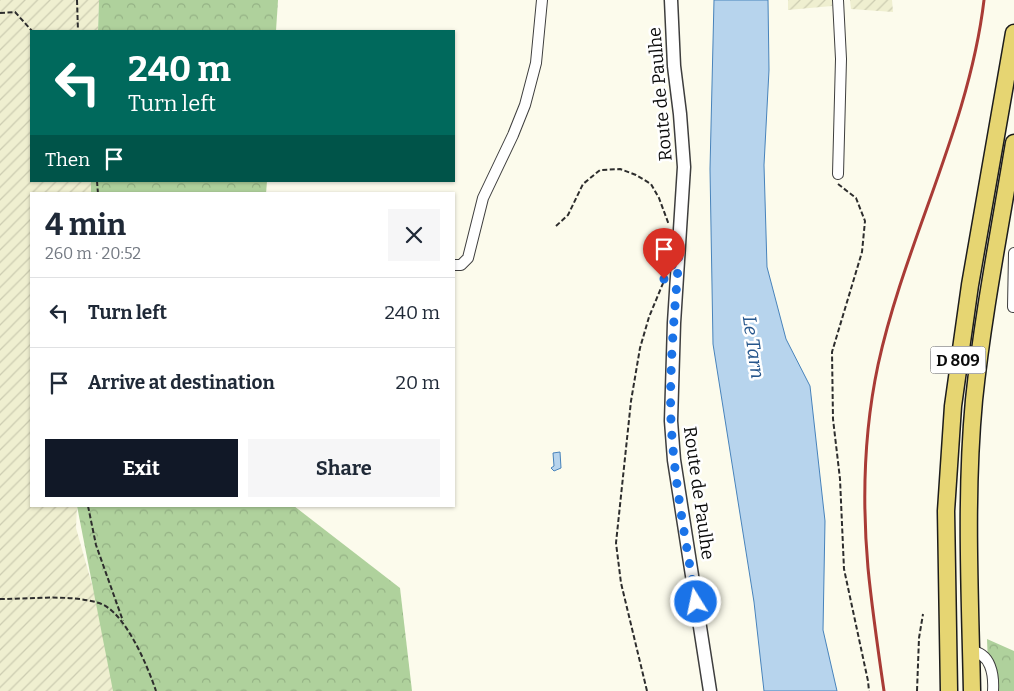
<!DOCTYPE html>
<meta charset="utf-8">
<style>
:root{--surface:#fff;--page:#f6f6f7;--text:#1f2937;--muted:#747a83;--line:#e0e1e3;--accent:#111827}
body{margin:0;font-family:Bitter,serif;background:var(--page);color:var(--text);height:100vh;display:flex;flex-direction:column;font-size:19px;white-space:nowrap}
*{box-sizing:border-box;margin:0}
p{font-size:16px;color:var(--muted)}
.icon{flex:none;width:28px;height:28px;fill:none;stroke:currentColor;stroke-width:2;stroke-linecap:round;stroke-linejoin:round}
.map{position:relative;flex:1;overflow:hidden}
.sheet{position:absolute;left:30px;top:192px;width:425px;height:315px;display:flex;flex-direction:column;background:var(--surface);border-radius:0px;box-shadow:0 1px 4px #0004}
.sheet>*{flex:none}
.guide{position:absolute;left:30px;top:30px;width:425px;height:152px;border-radius:0px;box-shadow:0 1px 4px #0004;background:#00695c;color:#fff;overflow:hidden}
.pin{position:absolute;display:grid;place-items:center;width:42px;height:42px;color:#fff;margin:-51px -21px;border-radius:50% 50% 50% 0;rotate:-45deg;box-shadow:0 0 5px #0007}
.pin .icon{rotate:45deg}
.me{position:absolute;width:55px;margin:-28px;rotate:350deg;stroke-linejoin:round;filter:drop-shadow(0 0 4px #0008)}
.turn{display:flex;align-items:center;gap:18px;height:105px;padding:0 15px;font-size:22px}
.turn .icon{width:65px;height:65px;stroke-width:2.5}
.turn b{display:block;font-size:35px;line-height:42px}
.then{display:flex;align-items:center;height:48px;padding:0 15px;background:#0003;gap:10px;font-size:19px}
.round{display:grid;place-items:center;flex:none;width:52px;height:52px;border-radius:0px;background:var(--page)}
.head{display:flex;align-items:center;justify-content:space-between;height:85px;padding:0 15px}
h1{font-size:30px;font-weight:700;line-height:38px}
.primary-button{display:flex;gap:10px;margin-top:auto;padding:10px 15px}
.primary-button a{flex:1;height:58px;border-radius:0px;background:var(--accent);color:#fff;font-size:20px;font-weight:700;line-height:58px;text-align:center}
.primary-button a+a{background:var(--page);color:var(--text)}
ul{padding:0;list-style:none}
li{display:flex;align-items:center;gap:15px;height:70px;padding:0 15px;border-top:1px solid var(--line)}
li div{flex:1}
li b{display:block;font-size:19px}
li em{font-style:normal}
.map>svg:first-child{display:block}
.farmland{fill:url(#farmland-furrows)}
.forest{fill:url(#forest-crowns)}
.water{fill:#b7d4ed;stroke:#4883bb}
.lines{fill:none;stroke-linecap:round;stroke-linejoin:round}
.minor-casing{stroke:#3e3e3e;stroke-width:12}
.tertiary-casing{stroke:#3e3e3e;stroke-width:15}
.primary-casing{stroke:#1c1c1c;stroke-width:19}
.path{stroke:#2d2d2d;stroke-width:2;stroke-dasharray:5 2.5;stroke-linecap:butt}
.minor{stroke:#fff;stroke-width:10}
.tertiary{stroke:#fff;stroke-width:12}
.primary{stroke:#e6d572;stroke-width:16}
.rail{stroke:#a93b36;stroke-width:3}
.route{stroke:#1a73e8;stroke-width:9;stroke-dasharray:0 16.2}
.labels{text-anchor:middle;stroke-width:5;stroke-linejoin:round;paint-order:stroke}
.shield{fill:#fff;stroke:#545454;stroke-width:1}
.shield-label{font-size:16px;font-weight:bold;fill:#0b0b0b}
.street-label{font-size:18px;fill:#0b0b0b;stroke:#fff}
.water-label{font-size:19px;font-style:italic;fill:#26568c;stroke:#fff}
</style>
<div class="map">
<svg width="1014" height="691" viewBox="0 0 1014 691">
<defs>
<pattern id="farmland-furrows" width="10" height="10" patternUnits="userSpaceOnUse" patternTransform="scale(1.25)"><rect width="10" height="10" fill="#efefd0"/><path d="M-1 1l2-2M0 10L10 0M9 11l2-2" fill="none" stroke="#ccccb1"/></pattern>
<pattern id="forest-crowns" width="20" height="18" patternUnits="userSpaceOnUse" patternTransform="scale(1.25)"><rect width="20" height="18" fill="#afd19c"/><path d="M2 6a3 3 0 1 1 6 0M12 15a3 3 0 1 1 6 0" fill="none" stroke="#95b285"/></pattern>
</defs>
<rect width="100%" height="100%" fill="#fcfbec"/>
<g class="farmland">
<polygon points="0,0 99,0 98,31 31,31 31,181 91,181 91,194 31,194 31,506 77,506 76,528 122,691 0,691"/>
<polygon points="788,0 832,0 832,6 788,10"/>
<polygon points="850,0 892,0 893,12 851,9"/>
</g>
<g class="forest">
<polygon points="99,0 278,0 276,31 98,31"/>
<polygon points="91,181 267,181 266,194 91,194"/>
<polygon points="77,506 294,506 400,588 412,691 113,691"/>
<polygon points="987,639 1014,651 1014,691 989,691"/>
</g>
<g class="water">
<polygon points="714,0 768,0 769,70 764,165 767,267 786,339 810,386 825,521 823,630 837,691 764,691 754,602 713,344 710,169"/>
<polygon points="560,452 561,468 554,471 551,468 554,466 553,453"/>
</g>
<g class="lines">
<defs>
<g id="minor">
<polyline points="838,0 841,59 838,174"/>
<polyline points="454,265 461,265 468,258 483,198 513,135 525,105 536,63 542,0"/>
<polyline points="1013,307 1014,253"/>
<path d="M 971,651 C 991,653 994,675 993,691"/>
</g>
<polyline id="tertiary" points="671,0 674,66 680,114 684,167 674,323 671,421 674,460 710,691"/>
<g id="primary">
<polyline points="949,691 946,511 953,406 970,285 1014,33"/>
<path d="M 972,691 C 970,594 965,497 974,400 C 983,314 1000,228 1014,143"/>
</g>
</defs>
<use href="#minor" class="minor-casing"/>
<use href="#tertiary" class="tertiary-casing"/>
<use href="#primary" class="primary-casing"/>
<g class="path">
<polyline points="77,0 78,31"/>
<polyline points="0,13 15,12 32,31"/>
<polyline points="97,181 98,194"/>
<polyline points="838,184 856,198 865,221 862,252 832,352 833,419 840,479 844,569 868,681 869,691"/>
<polyline points="556,226 568,215 583,184 600,170 620,169 636,175 651,184 659,198 669,225"/>
<polyline points="88,506 96,545 123,621"/>
<path d="M 0,599 C 31,599 69,594 99,603 C 125,611 148,667 156,691"/>
<polyline points="647,691 621,583 616,543 631,401 640,348 649,317 666,276"/>
<polyline points="917,691 919,638 923,614"/>
</g>
<use href="#minor" class="minor"/>
<use href="#tertiary" class="tertiary"/>
<use href="#primary" class="primary"/>
<path class="rail" d="M 884,691 C 878,650 872,609 868,568 C 862,500 864,431 878,365 C 905,241 969,127 984,0"/>
</g>
<g class="lines">
<path class="route" d="M 664,279 L 679,254 C 675,310 669,366 671,421 C 674,481 686,542 696,602"/>
</g>
<g class="labels">
<rect class="shield" x="930.5" y="346.5" width="55" height="27" rx="4"/>
<g class="shield-label">
<text x="958" y="366">D 809</text>
</g>
<g class="street-label">
<text transform="translate(660 94) rotate(-95)" y="6">Route de Paulhe</text>
<text transform="translate(699 493) rotate(82)" y="6">Route de Paulhe</text>
</g>
<g class="water-label">
<text transform="translate(754 347) rotate(82)" y="7">Le Tarn</text>
</g>
</g>
</svg>
<div class="pin" style="left:664px;top:279px;background:#d93025"><svg class="icon" aria-label="arrive" viewBox="0 0 24 24"><path d="M6 21V4h12l-3 4 3 4H6"/></svg></div>
<svg class="me" style="left:696px;top:602px" viewBox="-20 -20 40 40"><circle r="17" fill="#1a73e8" stroke="#fff" stroke-width="3"/><path d="M0-11L8 9 0 5-8 9z" fill="#fff"/></svg>
<div class="guide">
<div class="turn"><svg class="icon" aria-label="left" viewBox="0 0 24 24"><path d="M17 20v-9H6M10 6l-5 5 5 5"/></svg><div><b>240 m</b>Turn left</div></div>
<div class="then">Then<svg class="icon" aria-label="arrive" viewBox="0 0 24 24"><path d="M6 21V4h12l-3 4 3 4H6"/></svg></div>
</div>
<section class="sheet">
<div class="head"><div><h1>4 min</h1><p>260 m · 20:52</p></div><a class="round"><svg class="icon" aria-label="close" viewBox="0 0 24 24"><path d="M6 6l12 12M18 6L6 18"/></svg></a></div>
<ul>
<li><svg class="icon" aria-label="left" viewBox="0 0 24 24"><path d="M17 20v-9H6M10 6l-5 5 5 5"/></svg><div><b>Turn left</b></div><em>240 m</em></li>
<li><svg class="icon" aria-label="arrive" viewBox="0 0 24 24"><path d="M6 21V4h12l-3 4 3 4H6"/></svg><div><b>Arrive at destination</b></div><em>20 m</em></li>
</ul>
<div class="primary-button"><a>Exit</a><a>Share</a></div>
</section>
</div>
